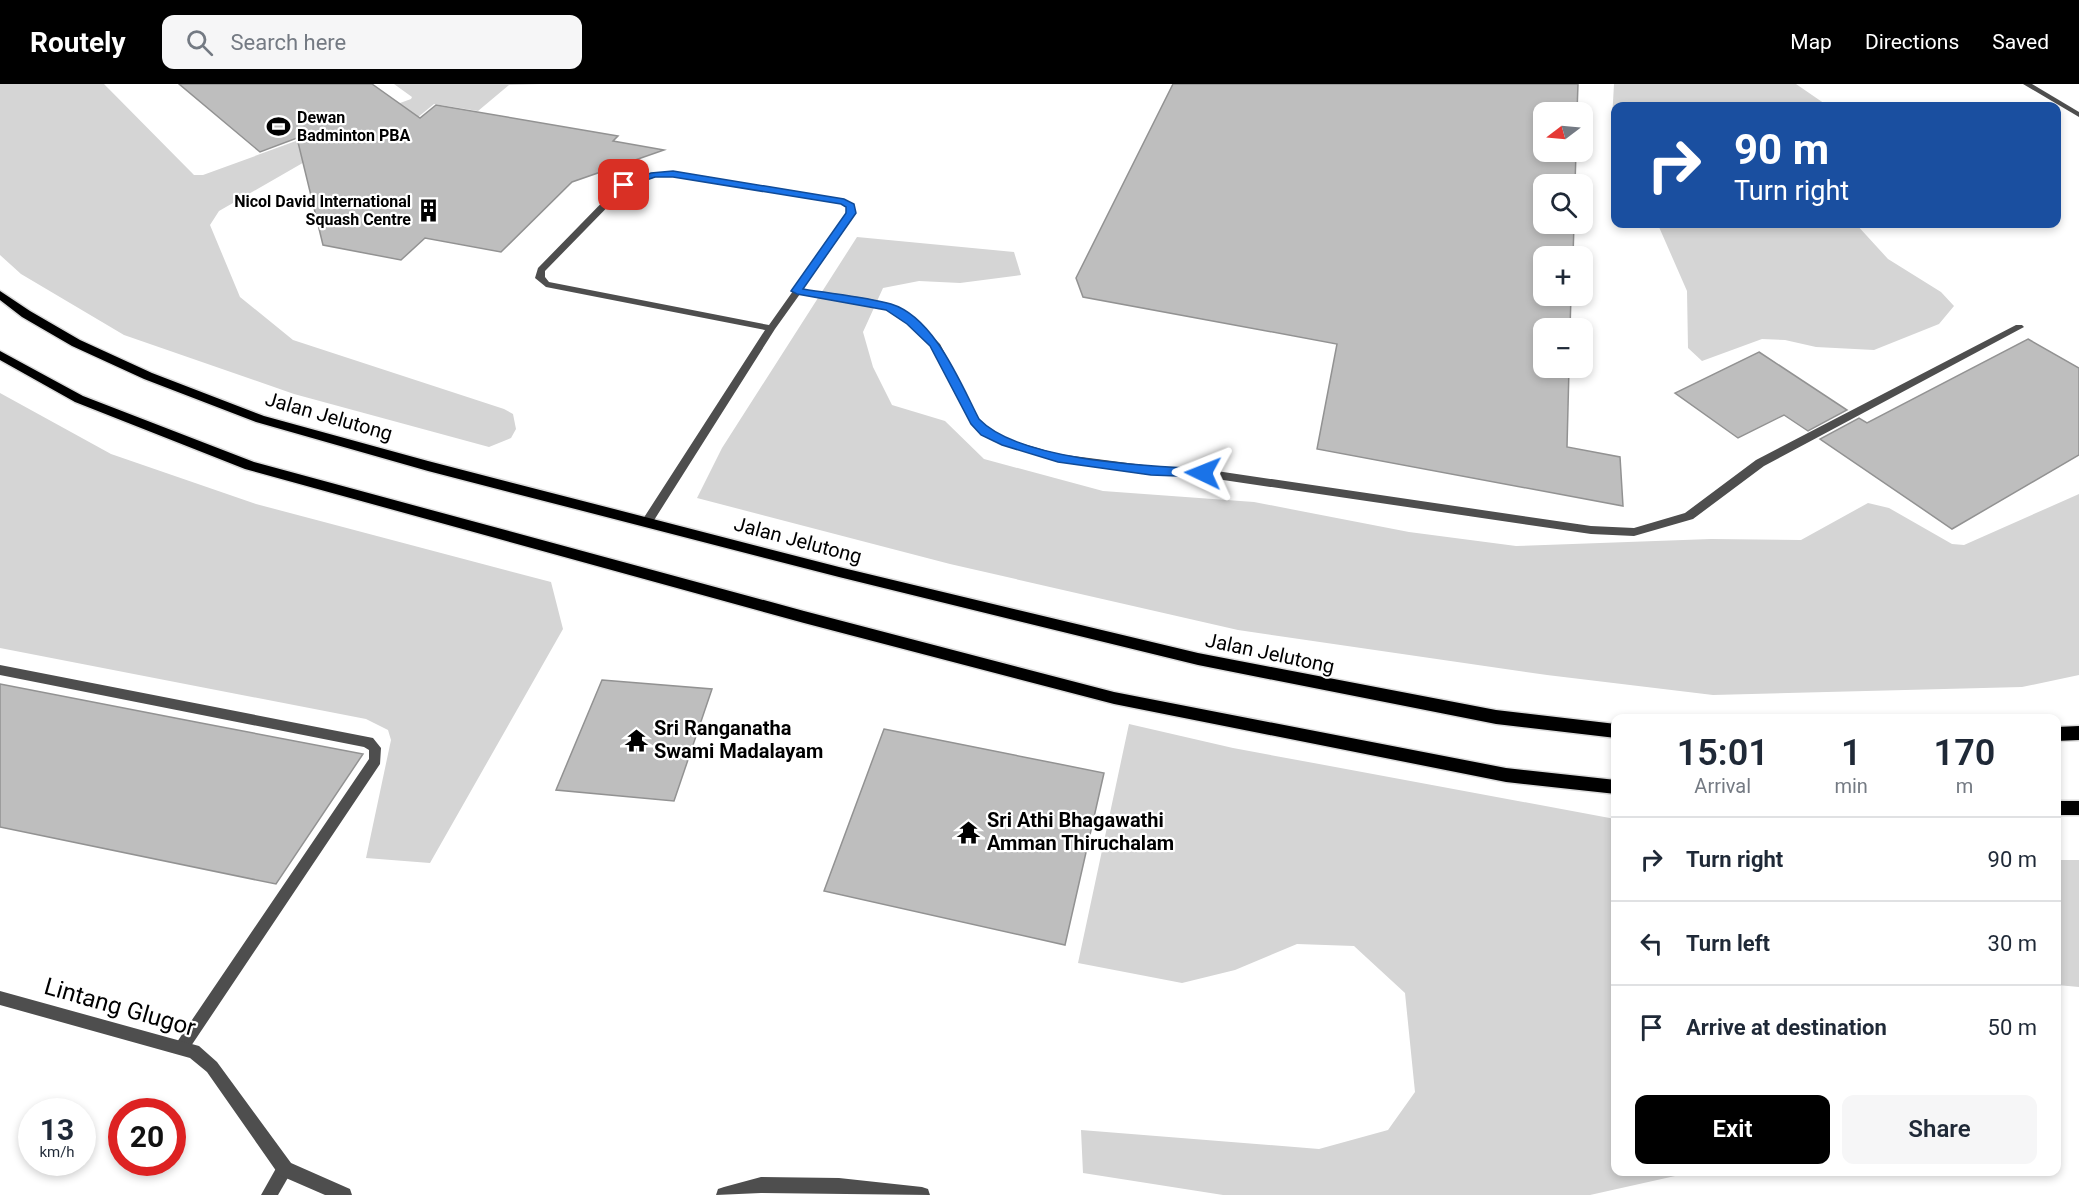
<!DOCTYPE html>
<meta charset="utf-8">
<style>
:root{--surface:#fff;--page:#f6f6f7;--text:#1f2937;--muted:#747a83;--line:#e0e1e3;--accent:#000}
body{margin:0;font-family:Roboto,sans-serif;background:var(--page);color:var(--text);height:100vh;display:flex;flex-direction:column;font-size:22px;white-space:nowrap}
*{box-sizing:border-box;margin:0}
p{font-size:20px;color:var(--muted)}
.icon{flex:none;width:33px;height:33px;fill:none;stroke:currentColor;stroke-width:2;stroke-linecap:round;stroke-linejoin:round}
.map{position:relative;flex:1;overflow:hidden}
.details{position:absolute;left:1611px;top:630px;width:450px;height:462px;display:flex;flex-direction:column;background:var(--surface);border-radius:12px;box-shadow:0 3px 9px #0003}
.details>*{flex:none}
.banner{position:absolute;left:1611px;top:18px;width:450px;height:126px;border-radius:12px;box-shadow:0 3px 9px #0003;background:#1a4fa0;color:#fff;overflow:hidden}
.needle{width:39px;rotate:254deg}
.fabs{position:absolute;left:1533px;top:18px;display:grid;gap:12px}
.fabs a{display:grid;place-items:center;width:60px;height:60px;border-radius:12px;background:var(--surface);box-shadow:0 3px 9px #0003;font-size:30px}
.speed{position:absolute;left:18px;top:1014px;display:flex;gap:12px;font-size:30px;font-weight:700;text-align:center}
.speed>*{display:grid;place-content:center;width:78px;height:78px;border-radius:50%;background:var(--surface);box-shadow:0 3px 9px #0003;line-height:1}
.speed small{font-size:15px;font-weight:400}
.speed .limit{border:9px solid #d22;background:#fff;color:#111}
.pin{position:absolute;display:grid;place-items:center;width:51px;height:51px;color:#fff;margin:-26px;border-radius:12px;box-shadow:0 3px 9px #0006}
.me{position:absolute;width:66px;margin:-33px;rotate:272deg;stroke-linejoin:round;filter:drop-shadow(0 0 4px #0008)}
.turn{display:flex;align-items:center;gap:21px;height:126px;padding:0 24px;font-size:27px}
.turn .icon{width:78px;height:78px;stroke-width:2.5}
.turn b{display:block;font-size:42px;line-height:51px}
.eta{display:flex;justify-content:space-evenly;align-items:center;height:102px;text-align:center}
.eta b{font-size:36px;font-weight:600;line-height:42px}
.cta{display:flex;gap:12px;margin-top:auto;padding:12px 24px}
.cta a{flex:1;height:69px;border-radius:12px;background:var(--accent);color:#fff;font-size:24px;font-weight:600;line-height:69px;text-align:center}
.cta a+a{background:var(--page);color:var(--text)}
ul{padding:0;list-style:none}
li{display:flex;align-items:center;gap:18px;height:84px;padding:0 24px;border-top:2px solid var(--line)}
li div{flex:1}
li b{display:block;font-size:22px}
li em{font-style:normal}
header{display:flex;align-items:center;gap:36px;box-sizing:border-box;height:84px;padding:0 30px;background:var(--accent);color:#fff}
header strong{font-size:28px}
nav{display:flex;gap:33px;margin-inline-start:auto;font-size:21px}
.search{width:420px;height:54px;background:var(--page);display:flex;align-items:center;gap:15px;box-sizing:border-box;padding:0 21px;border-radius:12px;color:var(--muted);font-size:22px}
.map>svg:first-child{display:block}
.green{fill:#d5d5d5}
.building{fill:#bebebe;stroke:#929292;stroke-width:1.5}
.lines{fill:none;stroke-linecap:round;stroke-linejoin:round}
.primary-casing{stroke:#dbdbdb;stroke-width:3}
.service{fill:#4e4e4e;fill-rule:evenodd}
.minor{fill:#4e4e4e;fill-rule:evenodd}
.primary{fill:#000;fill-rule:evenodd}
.route{fill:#1a73e8;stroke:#114b97;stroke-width:1.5}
.labels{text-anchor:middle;stroke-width:4.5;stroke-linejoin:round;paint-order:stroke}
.far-poi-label{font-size:16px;font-weight:bold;fill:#000;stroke:#fff;text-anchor:start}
.street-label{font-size:20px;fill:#000;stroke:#fff}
.poi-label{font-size:20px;font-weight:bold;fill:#000;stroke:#fff;text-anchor:start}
.near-street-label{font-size:24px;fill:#000;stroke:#fff}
</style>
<header>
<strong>Routely</strong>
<div class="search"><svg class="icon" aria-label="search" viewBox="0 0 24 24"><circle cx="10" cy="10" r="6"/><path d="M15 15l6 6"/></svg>Search here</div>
<nav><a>Map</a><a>Directions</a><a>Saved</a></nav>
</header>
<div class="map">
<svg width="2079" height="1111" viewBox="0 0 2079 1111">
<rect width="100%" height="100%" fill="#fff"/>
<g class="green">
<polygon points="0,0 104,0 194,91 203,91 411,15 412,13 394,0 540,0 509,1 478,27 434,20 395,52 360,46 219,127 210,141 240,213 293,256 504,325 513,330 516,345 511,354 489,363 294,310 124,251 21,190 0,171"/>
<polygon points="1614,0 1796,0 1828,22 1616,22 1615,39 1612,36"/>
<polygon points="1662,140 1856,140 1888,175 1941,208 1954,222 1939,240 1874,266 1816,263 1785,256 1762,255 1702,277 1688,264 1687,207 1659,143"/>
<polygon points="857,153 1014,168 1021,191 960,199 919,197 883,204 863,248 873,283 892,321 945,337 984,375 1103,407 1254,418 1409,448 1516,462 1711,455 1801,456 1868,419 1889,424 1952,460 1964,461 2079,410 2079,591 2022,603 1713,611 1547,591 1238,546 950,480 697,414 722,364"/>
<polygon points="0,309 111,370 256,420 551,498 563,545 430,779 366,774 391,656 388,646 366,635 0,564"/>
<polygon points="1129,640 1233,664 1615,735 1616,1088 1693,1088 1590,1111 1223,1111 1083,1089 1081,1046 1319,1065 1388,1046 1415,1008 1405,909 1354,862 1297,860 1235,886 1182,899 1078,879"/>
<polygon points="2057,776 2079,776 2079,903 2057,901"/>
</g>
<g class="building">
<polygon points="179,0 372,0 420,34 436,21 618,52 613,57 664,66 572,98 501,168 425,154 401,176 323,161 297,54 260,68"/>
<polygon points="1173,0 1578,0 1577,28 1544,28 1544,68 1576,68 1575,100 1544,100 1544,140 1574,140 1573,172 1544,172 1544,212 1571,212 1570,244 1544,244 1544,284 1569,284 1567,363 1620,373 1623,422 1317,365 1337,260 1083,213 1076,194"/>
<polygon points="2028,255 2079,284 2079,371 1952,445 1820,355 1859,334 1867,339"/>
<polygon points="1759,268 1847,326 1808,347 1784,331 1738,354 1675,309"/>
<polygon points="602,596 712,605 674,717 556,706"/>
<polygon points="0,600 201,639 363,670 276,800 0,743"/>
<polygon points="884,645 1104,689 1065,861 824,807"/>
</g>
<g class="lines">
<defs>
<g id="primary">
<polygon points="0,207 30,227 80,256 152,289 264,332 428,377 839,483 1198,569 1496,626 1616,640 1616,654 1496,640 1198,581 839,493 428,387 256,338 144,295 72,262 22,233 0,216"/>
<polygon points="0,267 83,312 254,378 804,527 1114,608 1506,684 1616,696 1616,710 1506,698 1114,620 804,539 245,385 75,318 0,276"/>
<polygon points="2079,642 2079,656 2056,657 2056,643"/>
<rect x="2056" y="717" width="23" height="14"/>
</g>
</defs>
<use href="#primary" class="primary-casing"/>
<g class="service">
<path d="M 673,88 L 844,115 L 854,120 L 852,135 L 803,205 L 892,221 L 914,235 L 940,260 L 979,335 L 989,346 L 1010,356 L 1058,370 L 1151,382 L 1203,385 L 1591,442 L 1634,444 L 1685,429 L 1756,376 L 2016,241 L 2022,241 L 2024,243 L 1764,382 L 1693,435 L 1634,452 L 1591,450 L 1203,393 L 1151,390 L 1058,378 L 1002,360 L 981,350 L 971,339 L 931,262 L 908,239 L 886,225 L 800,210 L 775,245 L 651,441 L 647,442 L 641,438 L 643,435 L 765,246 L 546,203 L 535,194 L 538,184 L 621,99 L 655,89 ZM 673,92 L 842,120 L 847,123 L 844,135 L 769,241 L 549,198 L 545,193 L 545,187 L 627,103 L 656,93 Z"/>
<polygon points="0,581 368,653 373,654 381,664 380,680 187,968 182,971 177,968 174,963 177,958 369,675 369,666 364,663 0,591"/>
<polygon points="285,1077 291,1079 293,1085 278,1111 261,1111 279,1079"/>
</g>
<g class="minor">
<polygon points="2023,0 2032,0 2079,28 2079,33"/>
<polygon points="0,907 199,962 217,978 291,1079 350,1105 352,1111 325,1111 279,1091 207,988 190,974 0,921"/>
<polygon points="761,1093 839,1094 922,1103 928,1105 930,1111 761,1109 716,1111 718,1105 724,1103"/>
</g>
<use href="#primary" class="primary"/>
</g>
<path class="route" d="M 673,87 L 844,115 L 854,120 L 856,129 L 803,205 C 832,210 863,212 891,220 C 934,233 960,298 979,335 C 1019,377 1147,382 1203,385 L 1209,389 L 1203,393 L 1151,391 L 1058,378 L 1002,361 L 981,351 L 971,340 L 930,262 L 907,240 L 886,226 L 797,210 L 791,207 L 846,129 L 846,123 L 841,120 L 673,93 L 655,93 L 624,104 L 619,101 L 651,89 Z"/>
<defs>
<symbol id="stadium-bare" viewBox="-9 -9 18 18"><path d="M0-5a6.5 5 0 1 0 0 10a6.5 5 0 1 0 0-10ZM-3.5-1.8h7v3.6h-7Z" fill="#000" stroke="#fff" stroke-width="2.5" paint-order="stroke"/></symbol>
<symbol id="building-bare" viewBox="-9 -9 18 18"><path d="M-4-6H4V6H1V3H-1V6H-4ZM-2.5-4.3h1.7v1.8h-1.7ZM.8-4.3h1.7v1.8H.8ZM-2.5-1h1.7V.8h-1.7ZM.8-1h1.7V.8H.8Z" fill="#000" stroke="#fff" stroke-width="2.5" paint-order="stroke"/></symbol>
<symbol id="temple-bare" viewBox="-9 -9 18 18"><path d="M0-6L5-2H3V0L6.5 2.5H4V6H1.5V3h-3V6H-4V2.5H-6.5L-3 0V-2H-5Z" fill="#000" stroke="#fff" stroke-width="2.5" paint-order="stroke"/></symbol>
</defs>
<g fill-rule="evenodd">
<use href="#stadium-bare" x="262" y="26" width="33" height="33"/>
<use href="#building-bare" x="412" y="110" width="33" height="33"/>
<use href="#temple-bare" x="620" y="640" width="33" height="33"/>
<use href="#temple-bare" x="952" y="732" width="33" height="33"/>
</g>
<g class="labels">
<g class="far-poi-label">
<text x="297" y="39">Dewan<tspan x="297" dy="18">Badminton PBA</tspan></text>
<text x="411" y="123" text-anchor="end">Nicol David International<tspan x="411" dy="18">Squash Centre</tspan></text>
</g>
<g class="street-label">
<text transform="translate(329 332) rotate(16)" y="7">Jalan Jelutong</text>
<text transform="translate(798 456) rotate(15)" y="7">Jalan Jelutong</text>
<text transform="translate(1270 569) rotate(12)" y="7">Jalan Jelutong</text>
</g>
<g class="poi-label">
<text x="654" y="651">Sri Ranganatha<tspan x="654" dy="23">Swami Madalayam</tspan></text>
<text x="987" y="743">Sri Athi Bhagawathi<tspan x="987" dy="23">Amman Thiruchalam</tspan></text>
</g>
<g class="near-street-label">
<text transform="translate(120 923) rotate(16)" y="8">Lintang Glugor</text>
</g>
</g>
</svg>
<div class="fabs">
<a><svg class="needle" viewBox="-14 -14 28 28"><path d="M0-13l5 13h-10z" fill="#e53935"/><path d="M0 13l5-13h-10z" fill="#747a83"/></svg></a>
<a><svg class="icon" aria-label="search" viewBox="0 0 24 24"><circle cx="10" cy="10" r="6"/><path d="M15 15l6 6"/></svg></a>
<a>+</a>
<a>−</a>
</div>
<div class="speed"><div>13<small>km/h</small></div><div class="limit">20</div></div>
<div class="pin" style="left:624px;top:101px;background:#d93025"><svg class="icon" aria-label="arrive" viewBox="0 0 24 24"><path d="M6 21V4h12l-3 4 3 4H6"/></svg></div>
<svg class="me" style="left:1203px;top:389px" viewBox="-20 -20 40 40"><path d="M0-17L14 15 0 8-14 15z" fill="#1a73e8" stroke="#fff" stroke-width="4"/></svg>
<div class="banner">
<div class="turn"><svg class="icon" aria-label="right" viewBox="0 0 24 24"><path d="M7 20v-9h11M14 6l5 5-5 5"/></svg><div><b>90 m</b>Turn right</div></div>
</div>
<section class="details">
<div class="eta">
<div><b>15:01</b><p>Arrival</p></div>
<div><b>1</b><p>min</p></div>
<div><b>170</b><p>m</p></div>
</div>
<ul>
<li><svg class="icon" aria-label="right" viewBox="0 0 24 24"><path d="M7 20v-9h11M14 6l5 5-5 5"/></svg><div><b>Turn right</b></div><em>90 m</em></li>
<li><svg class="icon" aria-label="left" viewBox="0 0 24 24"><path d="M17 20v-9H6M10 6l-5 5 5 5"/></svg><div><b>Turn left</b></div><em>30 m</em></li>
<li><svg class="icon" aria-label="arrive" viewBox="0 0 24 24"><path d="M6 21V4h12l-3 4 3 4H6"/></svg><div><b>Arrive at destination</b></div><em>50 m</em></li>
</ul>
<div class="cta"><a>Exit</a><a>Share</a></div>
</section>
</div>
